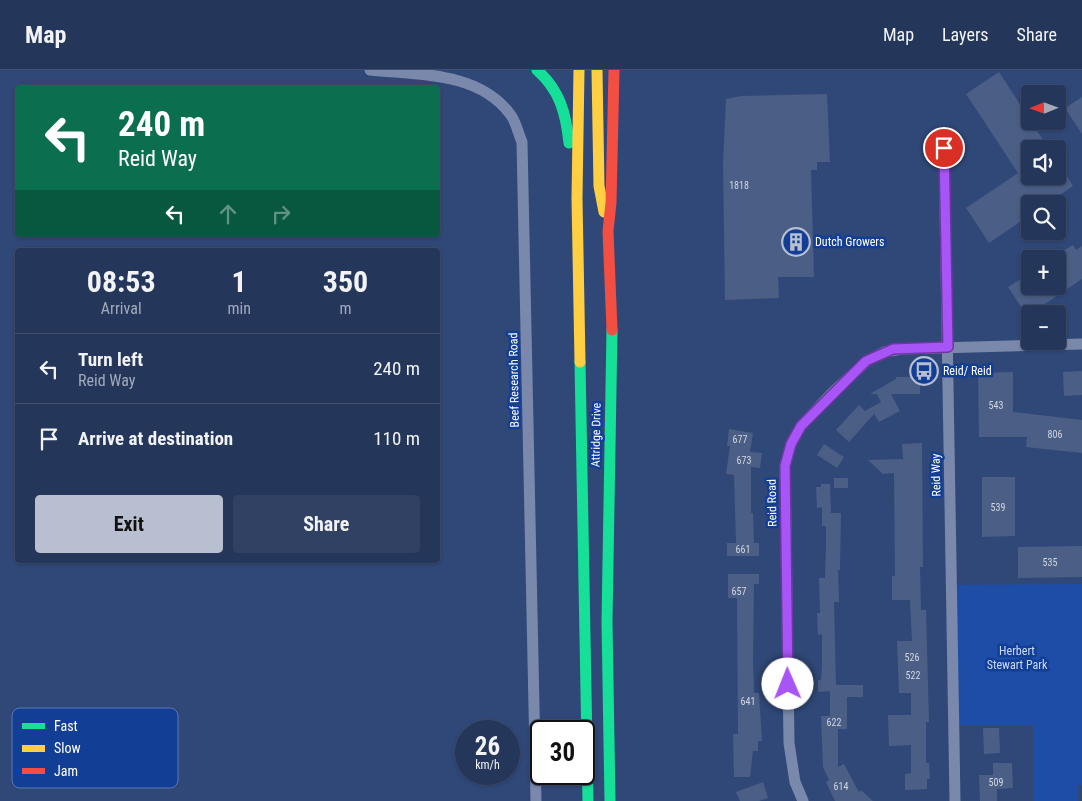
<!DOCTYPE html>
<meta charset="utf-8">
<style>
:root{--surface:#24365a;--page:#304163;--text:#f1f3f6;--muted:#a3abbb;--line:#415070;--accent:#b7bfd0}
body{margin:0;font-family:"Roboto Condensed",sans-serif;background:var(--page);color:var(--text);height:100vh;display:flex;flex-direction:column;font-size:19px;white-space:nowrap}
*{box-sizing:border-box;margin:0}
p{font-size:16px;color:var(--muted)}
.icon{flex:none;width:28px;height:28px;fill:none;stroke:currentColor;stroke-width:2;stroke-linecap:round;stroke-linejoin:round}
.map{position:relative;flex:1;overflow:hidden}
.panel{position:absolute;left:15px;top:178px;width:425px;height:315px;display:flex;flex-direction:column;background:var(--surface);border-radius:5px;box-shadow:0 1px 4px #0004,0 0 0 1px var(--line)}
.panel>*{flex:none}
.hud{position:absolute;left:15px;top:15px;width:425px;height:152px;border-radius:5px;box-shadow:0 1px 4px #0004,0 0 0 1px var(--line);background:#0b6e4f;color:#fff;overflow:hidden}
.needle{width:32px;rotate:269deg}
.tools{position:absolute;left:1021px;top:15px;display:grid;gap:10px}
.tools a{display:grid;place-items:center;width:45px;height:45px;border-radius:5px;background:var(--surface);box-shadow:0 1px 4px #0004,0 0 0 1px var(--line);font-size:25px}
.speed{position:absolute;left:455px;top:650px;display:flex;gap:10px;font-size:25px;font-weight:700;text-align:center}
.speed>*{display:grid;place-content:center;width:65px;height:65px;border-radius:50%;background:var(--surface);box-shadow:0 1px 4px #0004,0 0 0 1px var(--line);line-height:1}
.speed small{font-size:12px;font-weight:400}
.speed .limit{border:2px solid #111;border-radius:8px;background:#fff;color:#111}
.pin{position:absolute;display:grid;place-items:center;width:42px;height:42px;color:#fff;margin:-21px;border:2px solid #fff;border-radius:50%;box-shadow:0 1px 5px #0007}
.me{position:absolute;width:55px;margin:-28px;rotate:359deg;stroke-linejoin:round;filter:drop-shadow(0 0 4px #0008)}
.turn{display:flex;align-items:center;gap:18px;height:105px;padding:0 20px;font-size:22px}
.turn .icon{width:65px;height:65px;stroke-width:2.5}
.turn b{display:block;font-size:35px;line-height:42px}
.lanes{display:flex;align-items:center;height:48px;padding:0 20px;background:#0003;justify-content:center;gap:25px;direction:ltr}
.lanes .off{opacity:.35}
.eta{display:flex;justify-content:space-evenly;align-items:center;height:85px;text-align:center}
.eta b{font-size:30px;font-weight:700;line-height:35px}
.action{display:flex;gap:10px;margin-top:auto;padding:10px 20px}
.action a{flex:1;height:58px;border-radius:5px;background:var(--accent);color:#111;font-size:20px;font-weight:700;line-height:58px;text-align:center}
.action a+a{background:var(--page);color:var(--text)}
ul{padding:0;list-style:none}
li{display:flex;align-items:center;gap:15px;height:70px;padding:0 20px;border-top:1px solid var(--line)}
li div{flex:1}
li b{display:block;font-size:19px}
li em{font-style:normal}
header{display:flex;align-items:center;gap:30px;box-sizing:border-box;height:70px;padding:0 25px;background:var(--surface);border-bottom:1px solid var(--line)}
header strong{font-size:24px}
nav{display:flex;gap:28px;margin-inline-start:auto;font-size:18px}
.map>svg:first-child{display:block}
.green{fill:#1e4da8}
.building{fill:#4b5e85}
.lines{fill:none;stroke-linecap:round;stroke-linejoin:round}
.street{stroke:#7a89ab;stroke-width:11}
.fast{stroke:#16e098;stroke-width:11}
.slow{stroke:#ffcf43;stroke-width:11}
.jam{stroke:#f24e42;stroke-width:11}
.route-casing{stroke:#6d37a1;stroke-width:12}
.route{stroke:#a855f7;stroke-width:9}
.labels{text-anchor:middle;stroke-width:5;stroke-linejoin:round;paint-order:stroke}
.number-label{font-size:10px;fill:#d2d7e0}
.poi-label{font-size:12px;fill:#fff;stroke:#133e95;text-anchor:start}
.street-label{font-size:12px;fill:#fff;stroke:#133e95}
.park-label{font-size:12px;fill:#cadcfd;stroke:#133e95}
.key{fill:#133e95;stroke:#5a78b5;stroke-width:1}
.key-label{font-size:14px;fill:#fff}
</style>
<header>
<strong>Map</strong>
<nav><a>Map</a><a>Layers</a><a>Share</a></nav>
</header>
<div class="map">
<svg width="1082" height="731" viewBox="0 0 1082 731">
<rect width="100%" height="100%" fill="#304878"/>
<polygon class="green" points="1082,514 1082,715 1078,715 1078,731 1033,731 1033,655 953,655 952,515"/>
<g class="building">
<polygon points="999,2 1049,79 1030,79 1030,106 1058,106 1058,92 1073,116 1047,134 1030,134 1030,145 989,173 966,138 1018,103 966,24"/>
<polygon points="827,24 830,92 817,92 817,100 811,100 814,207 778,207 779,228 725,230 723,93 726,29 741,26"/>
<polygon points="1082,27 1082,64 1065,38"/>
<polygon points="1073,175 1076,180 1082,176 1082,209 1027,246 1008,217 1030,203 1030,216 1058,216 1058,184"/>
<polygon points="1082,301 1082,325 1064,326 1063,302"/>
<polygon points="1013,302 1013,342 1082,350 1082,383 1026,377 1027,367 979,367 978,303"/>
<polygon points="896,307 920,307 920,324 891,324 900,341 879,352 874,344 849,372 836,360 859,335 865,341 881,332 877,324 870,324 896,309"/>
<polygon points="729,359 753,363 750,382 762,383 760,398 751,397 751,443 753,443 754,473 759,473 759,486 727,486 727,473 736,473 734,405 726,404 730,376 727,376"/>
<polygon points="922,373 923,497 920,497 921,540 926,540 929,652 926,652 926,693 929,693 930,709 927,709 927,719 905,720 905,704 911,703 911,675 889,676 888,645 911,645 911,623 899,623 897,571 912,571 910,530 892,530 892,506 895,506 894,403 883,404 868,390 903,389 902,374"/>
<polygon points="824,374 844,387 837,398 817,385"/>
<polygon points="982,407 1015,407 1015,466 982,467"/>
<rect x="834" y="408" width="14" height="10"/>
<polygon points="821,414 830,414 831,443 841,443 840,500 838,500 839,532 834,532 836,615 863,615 863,627 847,627 847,659 838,659 838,697 844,694 859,722 861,720 873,731 835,731 826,712 829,710 823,697 821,646 830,646 830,621 818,622 818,610 821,610 822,598 822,564 818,565 817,543 820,543 819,508 825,508 826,477 826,456 822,456 822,437 817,438 816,417 821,417"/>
<polygon points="1082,476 1082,507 1018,508 1018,477"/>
<polygon points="728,504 759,504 759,514 754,514 753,592 754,623 759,623 762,671 758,671 758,681 753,681 750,707 734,707 733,664 738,664 737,528 728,528"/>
<polygon points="983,658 999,658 1000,683 984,684"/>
<polygon points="993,693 1012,693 1013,718 997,719 997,731 980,731 979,705 993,705"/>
<polygon points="763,712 768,728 759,731 740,731 736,722"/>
</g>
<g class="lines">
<g class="street">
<path d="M 370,0 C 417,5 478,1 510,44 C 516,51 518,63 522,72 L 536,731"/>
<polyline points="944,78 955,731"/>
<polyline points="803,731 795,712 789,673 785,396 791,374 801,356 833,322 867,291 884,282 902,279 1082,274"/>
</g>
<g class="fast">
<path d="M 537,0 C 560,20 566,44 569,73"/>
<polyline points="580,292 588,731"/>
<polyline points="610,731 607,551 612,260"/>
</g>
<g class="slow">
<polyline points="579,0 577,128 580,292"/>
<polyline points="597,0 599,116 604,142"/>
</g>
<polyline class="jam" points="612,260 608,161 611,133 614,0"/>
</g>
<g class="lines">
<defs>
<polyline id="route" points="788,614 785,396 791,374 801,356 866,291 893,279 948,277 944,78"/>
</defs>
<use href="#route" class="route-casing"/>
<use href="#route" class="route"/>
</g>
<defs>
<symbol id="building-ring" viewBox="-11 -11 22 22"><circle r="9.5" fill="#133e95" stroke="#b7bfd0" stroke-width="1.5"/><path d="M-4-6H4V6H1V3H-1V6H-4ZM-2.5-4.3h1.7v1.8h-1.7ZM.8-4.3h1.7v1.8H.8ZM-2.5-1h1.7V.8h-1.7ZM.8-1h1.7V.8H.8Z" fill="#b7bfd0"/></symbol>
<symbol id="bus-ring" viewBox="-11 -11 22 22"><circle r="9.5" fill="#133e95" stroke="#b7bfd0" stroke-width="1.5"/><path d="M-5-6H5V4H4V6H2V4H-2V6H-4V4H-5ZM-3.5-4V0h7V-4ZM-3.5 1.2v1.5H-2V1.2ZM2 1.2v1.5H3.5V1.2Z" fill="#b7bfd0"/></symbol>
</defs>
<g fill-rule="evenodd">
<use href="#building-ring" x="780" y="156" width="32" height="32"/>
<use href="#bus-ring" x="908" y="285" width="32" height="32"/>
</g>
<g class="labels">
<g class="number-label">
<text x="739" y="119">1818</text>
<text x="996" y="339">543</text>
<text x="1055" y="368">806</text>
<text x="740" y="373">677</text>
<text x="744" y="394">673</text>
<text x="998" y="441">539</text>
<text x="743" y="483">661</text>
<text x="1050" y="496">535</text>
<text x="739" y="525">657</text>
<text x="912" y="591">526</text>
<text x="913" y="609">522</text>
<text x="748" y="635">641</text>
<text x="834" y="656">622</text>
<text x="996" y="716">509</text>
<text x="841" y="720">614</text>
</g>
<g class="poi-label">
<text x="815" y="176">Dutch Growers</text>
<text x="943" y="305">Reid/ Reid</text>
</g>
<g class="street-label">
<text transform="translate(514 310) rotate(-91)" y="4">Beef Research Road</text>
<text transform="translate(596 365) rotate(-89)" y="4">Attridge Drive</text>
<text transform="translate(936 405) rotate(-91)" y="4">Reid Way</text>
<text transform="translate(772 433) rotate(-91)" y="4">Reid Road</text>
</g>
<g class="park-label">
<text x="1017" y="585">Herbert<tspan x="1017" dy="14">Stewart Park</tspan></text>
</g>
</g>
<rect x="12" y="638" width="166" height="80" rx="8" class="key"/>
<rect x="22" y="653" width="23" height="6" fill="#16e098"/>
<rect x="22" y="675" width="23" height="7" fill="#ffcf43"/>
<rect x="22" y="698" width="23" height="6" fill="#f24e42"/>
<g class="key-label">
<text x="54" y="661">Fast</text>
<text x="54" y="683">Slow</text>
<text x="54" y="706">Jam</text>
</g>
</svg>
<div class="tools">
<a><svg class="needle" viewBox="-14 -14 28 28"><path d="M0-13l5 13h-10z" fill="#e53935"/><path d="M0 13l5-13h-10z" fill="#a3abbb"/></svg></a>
<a><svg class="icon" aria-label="sound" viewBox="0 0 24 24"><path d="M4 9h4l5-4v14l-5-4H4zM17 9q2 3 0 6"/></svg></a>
<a><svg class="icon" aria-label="search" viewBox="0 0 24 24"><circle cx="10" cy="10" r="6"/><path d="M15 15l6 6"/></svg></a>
<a>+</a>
<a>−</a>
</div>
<div class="speed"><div>26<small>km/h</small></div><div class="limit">30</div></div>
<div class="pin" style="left:944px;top:78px;background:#d93025"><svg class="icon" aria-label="arrive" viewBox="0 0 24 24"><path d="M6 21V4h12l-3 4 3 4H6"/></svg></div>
<svg class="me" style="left:788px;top:614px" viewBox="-20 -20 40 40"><circle r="19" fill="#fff"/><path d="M0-13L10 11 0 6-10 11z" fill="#a855f7"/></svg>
<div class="hud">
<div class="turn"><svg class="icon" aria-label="left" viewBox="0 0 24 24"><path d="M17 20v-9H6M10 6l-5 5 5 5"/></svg><div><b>240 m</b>Reid Way</div></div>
<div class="lanes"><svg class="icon" aria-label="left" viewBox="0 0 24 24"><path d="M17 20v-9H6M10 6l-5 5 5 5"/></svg><svg class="icon off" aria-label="ahead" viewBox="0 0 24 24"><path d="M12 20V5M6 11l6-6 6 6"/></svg><svg class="icon off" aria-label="right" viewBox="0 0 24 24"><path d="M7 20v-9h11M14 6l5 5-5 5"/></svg></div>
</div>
<section class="panel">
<div class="eta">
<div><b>08:53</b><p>Arrival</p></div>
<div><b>1</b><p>min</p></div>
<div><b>350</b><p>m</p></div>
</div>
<ul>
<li><svg class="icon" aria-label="left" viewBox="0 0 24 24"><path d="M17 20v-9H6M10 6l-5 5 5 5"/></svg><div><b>Turn left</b><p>Reid Way</p></div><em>240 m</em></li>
<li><svg class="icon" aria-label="arrive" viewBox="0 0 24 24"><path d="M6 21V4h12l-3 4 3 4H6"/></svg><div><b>Arrive at destination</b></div><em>110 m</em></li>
</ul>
<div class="action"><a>Exit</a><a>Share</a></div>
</section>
</div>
